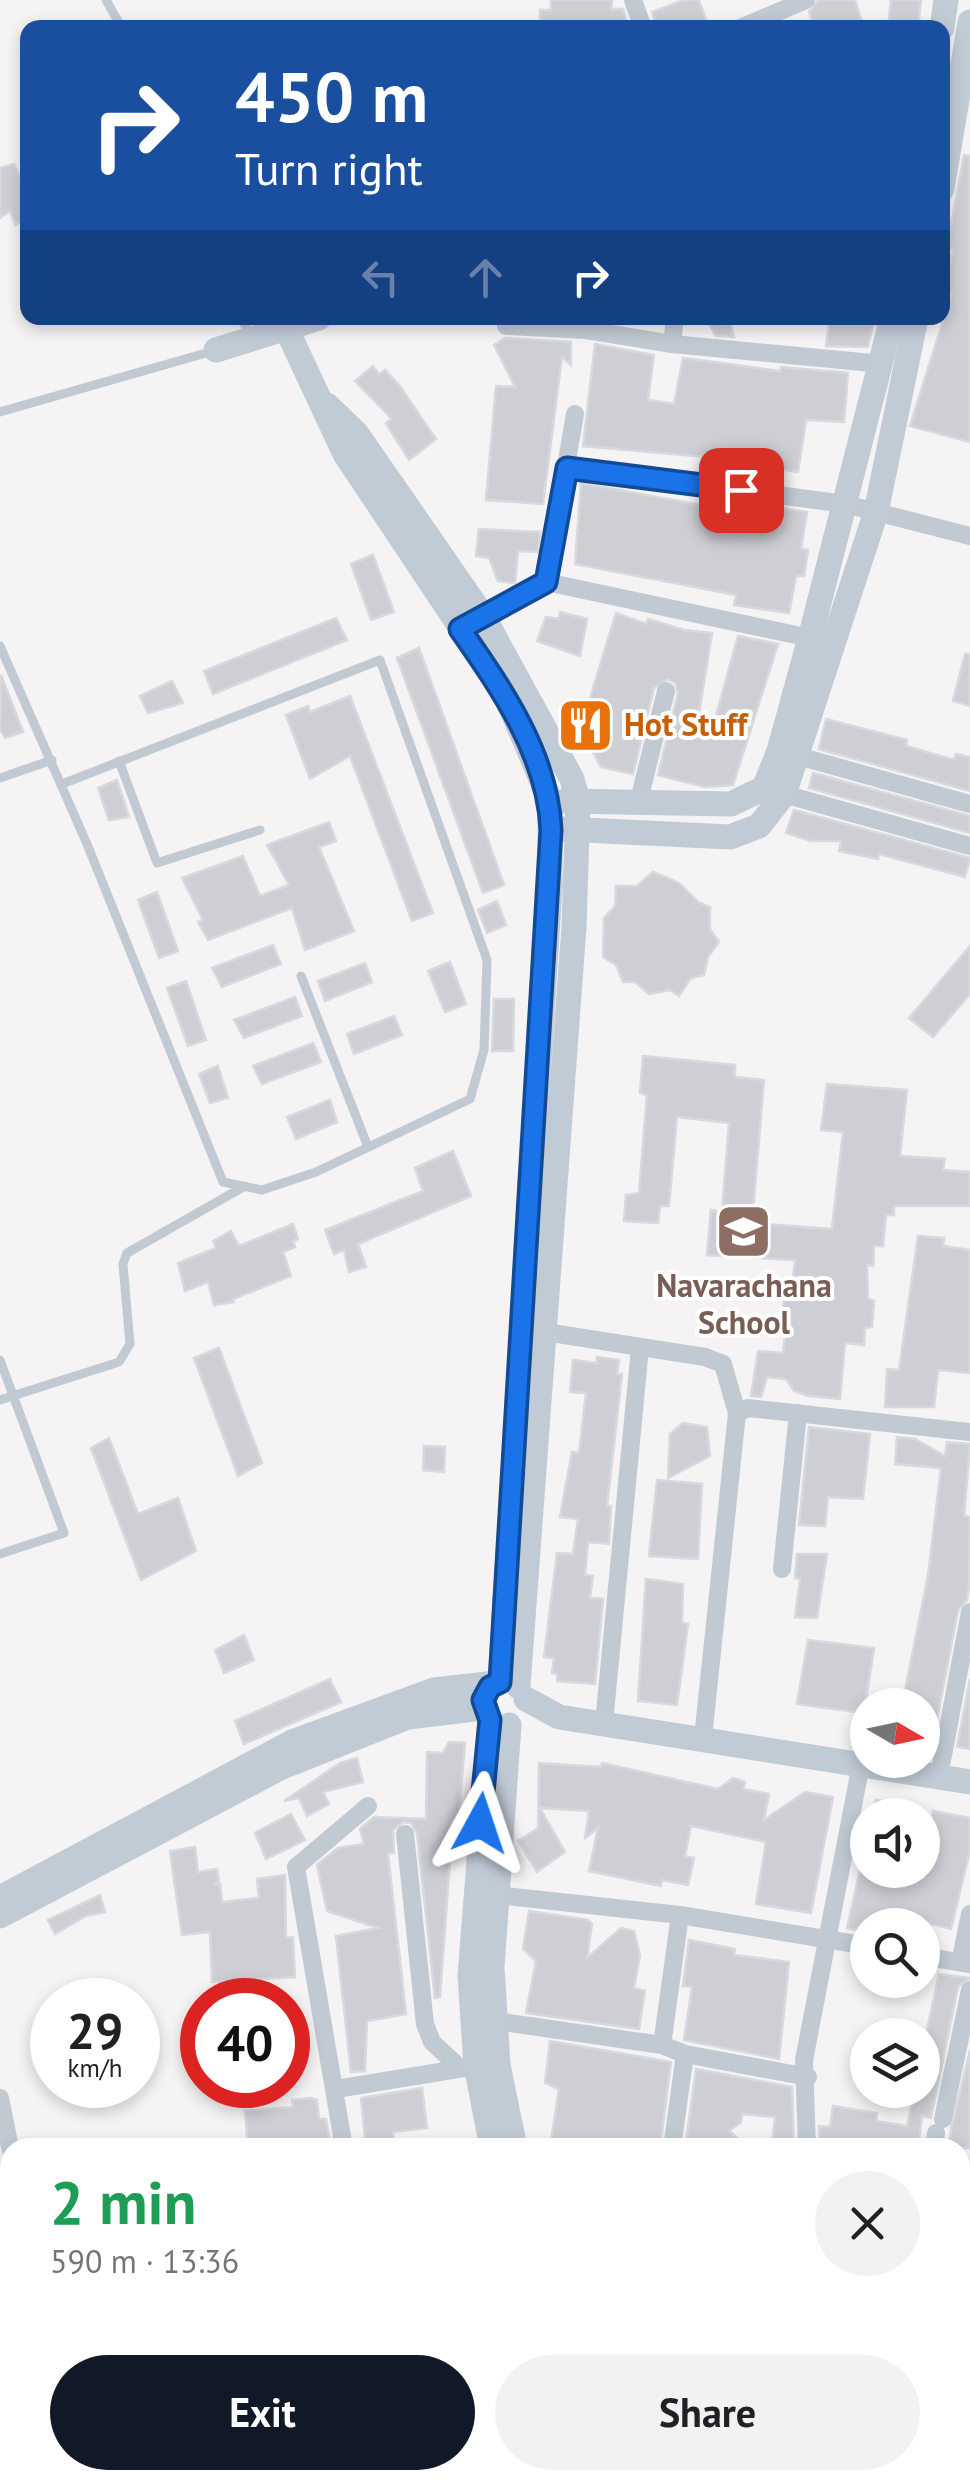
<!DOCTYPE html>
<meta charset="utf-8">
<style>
:root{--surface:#fff;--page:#f2f2f2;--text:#202124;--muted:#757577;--accent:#111827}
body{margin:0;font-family:"PT Sans",sans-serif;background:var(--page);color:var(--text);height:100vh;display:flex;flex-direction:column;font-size:38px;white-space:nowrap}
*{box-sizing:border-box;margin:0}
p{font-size:32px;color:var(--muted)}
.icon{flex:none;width:55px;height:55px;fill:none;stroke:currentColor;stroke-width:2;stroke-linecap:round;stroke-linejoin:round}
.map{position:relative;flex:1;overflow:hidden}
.side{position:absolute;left:0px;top:2138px;width:970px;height:352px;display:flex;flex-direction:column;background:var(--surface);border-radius:30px 30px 0 0;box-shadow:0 5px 15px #0003}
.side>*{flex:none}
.banner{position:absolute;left:20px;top:20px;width:930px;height:305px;border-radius:20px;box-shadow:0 5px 15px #0003;background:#1a4fa0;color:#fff;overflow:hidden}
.needle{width:65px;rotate:99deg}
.tools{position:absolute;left:850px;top:1688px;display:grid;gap:20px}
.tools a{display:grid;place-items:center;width:90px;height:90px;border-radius:50%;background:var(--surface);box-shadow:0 5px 15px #0003;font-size:50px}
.speed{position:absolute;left:30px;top:1978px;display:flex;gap:20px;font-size:50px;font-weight:700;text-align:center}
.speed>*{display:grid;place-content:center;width:130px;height:130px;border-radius:50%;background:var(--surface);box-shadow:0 5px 15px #0003;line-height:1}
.speed small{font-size:25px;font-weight:400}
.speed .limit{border:15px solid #d22;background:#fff;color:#111}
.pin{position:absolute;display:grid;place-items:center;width:85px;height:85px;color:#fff;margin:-42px;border-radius:20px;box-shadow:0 5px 15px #0006}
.me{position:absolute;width:110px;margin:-55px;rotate:5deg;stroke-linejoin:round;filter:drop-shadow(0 0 8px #0008)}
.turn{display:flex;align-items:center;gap:35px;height:210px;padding:0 50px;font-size:45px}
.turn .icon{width:130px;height:130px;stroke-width:2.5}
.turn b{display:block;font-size:70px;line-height:85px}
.lanes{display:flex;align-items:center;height:95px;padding:0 50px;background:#0003;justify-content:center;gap:50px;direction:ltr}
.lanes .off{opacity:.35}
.round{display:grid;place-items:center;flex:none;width:105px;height:105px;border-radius:52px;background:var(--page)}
.headline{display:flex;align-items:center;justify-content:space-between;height:170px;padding:0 50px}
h1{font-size:60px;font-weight:700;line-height:75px;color:#1e9e55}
.primary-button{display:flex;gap:20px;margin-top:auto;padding:20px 50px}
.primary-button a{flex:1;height:115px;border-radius:60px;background:var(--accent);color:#fff;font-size:40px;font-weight:700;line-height:115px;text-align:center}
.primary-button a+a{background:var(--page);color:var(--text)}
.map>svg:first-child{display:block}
.building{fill:#cdcfd5;stroke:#d7d9de;stroke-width:2.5}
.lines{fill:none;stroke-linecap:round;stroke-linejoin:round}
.lane{stroke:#c1cad2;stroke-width:9}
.street{stroke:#c1cad2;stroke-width:18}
.secondary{stroke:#c1cbd6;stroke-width:25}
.route-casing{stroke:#114b97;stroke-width:25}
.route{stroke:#1a73e8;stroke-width:18}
.labels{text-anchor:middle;stroke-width:8;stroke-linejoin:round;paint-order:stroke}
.food-label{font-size:32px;font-weight:bold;fill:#c56008;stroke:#fff;text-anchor:start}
.education-label{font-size:32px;font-weight:bold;fill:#785e54;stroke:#fff}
</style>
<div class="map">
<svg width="970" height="2489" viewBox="0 0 970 2489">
<rect width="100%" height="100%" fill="#f5f3f3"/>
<g class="building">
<polygon points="551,0 612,0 611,9 623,9 628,28 540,24 540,10 551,10"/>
<polygon points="684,0 699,0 709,28 658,28 652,12"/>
<polygon points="818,0 855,0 861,19 843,28 815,28 809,12"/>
<polygon points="891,0 921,0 918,28 888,28"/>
<polygon points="964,155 970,156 970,442 910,426 951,295 943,292 953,249 947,247"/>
<polygon points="14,164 28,196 28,218 15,225 10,211 0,218 0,168"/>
<polygon points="706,318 729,318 734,337 716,336"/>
<polygon points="830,318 866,318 865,324 873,325 868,347 826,346"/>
<polygon points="505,338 571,342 571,365 562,357 543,504 486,500 496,386 515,387 494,345"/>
<polygon points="595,344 654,355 648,400 674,404 683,358 780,371 781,367 848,373 844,422 806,420 798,472 707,457 583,446"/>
<polygon points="373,366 379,375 385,370 399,385 436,439 409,460 386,423 392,419 355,381"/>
<polygon points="581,483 750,514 752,504 807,512 801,549 808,550 804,576 796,576 789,613 734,605 736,595 575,564"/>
<polygon points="479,529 540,532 538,552 518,551 515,583 498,581 489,558 476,556"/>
<polygon points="373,555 394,612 371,620 351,564"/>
<polygon points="560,612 587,619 580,656 537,641 546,617 559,619"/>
<polygon points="616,613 646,624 648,619 684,630 712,633 698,720 714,723 738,636 778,644 733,785 705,787 658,775 678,693 675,683 668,679 654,688 633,774 601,767 565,702 587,708"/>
<polygon points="336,618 347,640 213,694 204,671"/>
<polygon points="419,648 504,885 483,893 397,658"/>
<polygon points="965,654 970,654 970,706 953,701"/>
<polygon points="1,675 23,732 5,738 0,729"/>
<polygon points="172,681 183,703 148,713 140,696"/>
<polygon points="350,696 433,913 412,921 350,756 310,779 286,715 308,706 310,712"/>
<polygon points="826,719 907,740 906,746 954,760 956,754 970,757 970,791 819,749"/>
<polygon points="813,773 970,816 970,833 809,788"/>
<polygon points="117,780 129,817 109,820 98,788"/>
<polygon points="794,810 970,858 965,877 879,854 878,859 839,851 841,841 811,841 786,833"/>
<polygon points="329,822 336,841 319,847 354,931 305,950 292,908 208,940 198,922 203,920 182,878 243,856 260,896 289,885 267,845"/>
<polygon points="653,872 679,883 698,902 710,907 710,929 719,942 708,957 704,975 691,978 679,996 670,990 649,994 635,982 623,982 616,965 603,957 604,918 615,906 616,886 637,886"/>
<polygon points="157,892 178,951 159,958 138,900"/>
<polygon points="497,901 506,925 487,933 478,910"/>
<polygon points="273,945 281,964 222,987 212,968"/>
<polygon points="970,946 970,994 933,1037 909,1018"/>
<polygon points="450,962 466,1004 445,1012 428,971"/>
<polygon points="365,963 372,982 325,1001 318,981"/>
<polygon points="186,981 206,1040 188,1046 167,988"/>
<polygon points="295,997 302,1016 244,1038 234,1020"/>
<polygon points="494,999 514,999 513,1051 492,1051"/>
<polygon points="394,1016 402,1035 354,1054 347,1034"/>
<polygon points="313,1043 321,1062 262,1084 253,1066"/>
<polygon points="643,1056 735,1065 735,1077 764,1080 752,1223 832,1229 843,1132 821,1130 827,1084 907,1090 900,1156 945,1159 943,1170 970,1172 970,1206 894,1206 894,1215 886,1215 883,1246 874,1246 873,1266 867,1265 868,1299 874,1301 872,1327 865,1328 864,1345 845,1343 840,1399 808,1396 794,1391 786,1379 767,1377 761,1397 751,1396 758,1351 783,1353 788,1314 782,1314 785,1294 791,1294 795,1260 707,1255 711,1210 722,1212 729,1123 677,1117 669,1206 660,1206 658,1223 624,1221 626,1195 639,1193 647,1095 640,1093"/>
<polygon points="218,1066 228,1098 210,1103 199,1074"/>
<polygon points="330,1100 337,1122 296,1139 287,1117"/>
<polygon points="453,1151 471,1196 358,1244 366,1267 349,1272 344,1250 334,1254 325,1230 423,1191 415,1168"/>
<polygon points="293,1224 298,1239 293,1241 295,1247 283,1252 291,1276 233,1299 234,1302 214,1305 208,1282 185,1291 178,1263 216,1248 213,1241 231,1231 239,1246"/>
<polygon points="918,1236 944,1238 943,1246 970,1250 970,1373 938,1370 934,1407 885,1407 887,1369 899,1370"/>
<polygon points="219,1348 262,1463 238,1476 194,1358"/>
<polygon points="597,1357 619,1360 617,1374 622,1374 607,1506 611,1506 609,1544 588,1542 585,1575 593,1576 590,1598 603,1599 595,1684 557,1681 557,1674 552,1673 554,1658 544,1657 557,1553 573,1554 578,1519 560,1517 572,1452 579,1453 586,1393 570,1392 573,1360 597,1363"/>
<polygon points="683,1423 707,1427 710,1456 668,1478 670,1434"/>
<polygon points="809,1427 870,1434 863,1499 828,1497 825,1526 799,1525"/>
<polygon points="897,1437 915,1439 945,1456 947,1442 970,1444 964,1516 970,1517 969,1587 967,1600 958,1610 932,1746 922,1745 922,1705 902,1705 928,1576 941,1468 895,1464"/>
<polygon points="109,1438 138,1514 178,1498 196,1551 141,1580 91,1448"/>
<polygon points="424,1446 445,1447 444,1472 423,1470"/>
<polygon points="657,1480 702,1484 698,1559 649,1556"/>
<polygon points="797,1554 827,1554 817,1618 795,1617 800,1579 795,1578"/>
<polygon points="646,1579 683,1584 682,1623 688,1624 677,1705 638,1701"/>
<polygon points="244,1635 254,1660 224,1673 215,1650"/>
<polygon points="808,1640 874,1648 864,1713 797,1704"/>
<polygon points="330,1679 341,1702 244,1744 235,1721"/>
<polygon points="970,1679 970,1749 957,1747"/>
<polygon points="449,1742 465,1743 458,1821 453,1820 440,1997 435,1998 417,1833 411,1823 403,1822 393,1830 394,1853 388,1854 406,2014 367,2021 365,2071 351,2072 336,1936 378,1928 327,1911 317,1865 338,1848 364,1844 360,1829 374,1817 426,1819 427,1752 443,1753"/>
<polygon points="357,1758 363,1782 323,1792 329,1804 307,1816 299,1798 284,1801 340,1763"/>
<polygon points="539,1763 601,1767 602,1763 718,1789 733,1778 745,1782 743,1789 769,1794 764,1820 805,1792 833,1797 811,1913 756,1904 766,1842 691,1826 685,1856 694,1858 688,1885 662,1880 661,1886 589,1871 598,1828 585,1838 589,1811 540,1808 565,1852 537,1872 518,1841 538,1828"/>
<polygon points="876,1800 917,1807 917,1815 874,1815"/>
<polygon points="933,1811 970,1818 970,1850 951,1929 896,1915 894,1925 868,1925 868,1932 847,1928 860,1870 922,1870"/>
<polygon points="291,1814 305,1840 266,1859 255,1833"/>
<polygon points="195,1847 198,1872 217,1869 219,1882 213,1885 220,1884 222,1902 259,1898 257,1879 285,1875 286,1938 293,1937 295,1977 212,1982 210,1932 182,1935 170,1851"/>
<polygon points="100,1895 105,1912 86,1916 55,1934 48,1920"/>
<polygon points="529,1911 588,1920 592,1924 587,1958 621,1928 634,1931 640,1955 634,1988 645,1991 639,2029 526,2013 536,1961 523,1949"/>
<polygon points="689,1940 735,1949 734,1955 789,1962 779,2059 684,2040 692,1987 683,1986"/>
<polygon points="939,1974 970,1978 958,1987 931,2118 922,2116 918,2148 820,2148 819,2126 830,2127 833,2106 877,2113 876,2121 907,2126 915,2090 922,2090 922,2054"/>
<polygon points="550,2041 671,2062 660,2148 550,2148 559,2089 545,2083"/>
<polygon points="970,2051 970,2148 949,2148 951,2128"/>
<polygon points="696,2069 792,2087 794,2148 772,2148 775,2117 742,2114 741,2122 729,2131 749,2148 685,2148"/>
<polygon points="422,2088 427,2128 393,2132 394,2145 366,2148 361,2098"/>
<polygon points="311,2098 317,2100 319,2119 326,2119 331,2148 295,2148 295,2143 248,2147 245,2111 293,2107 292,2100"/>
</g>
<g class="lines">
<g class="lane">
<polyline points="106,0 122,28"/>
<polyline points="240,318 252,336"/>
<polyline points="0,412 213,351"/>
<polyline points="0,646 87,844 223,1182 262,1190 316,1172 470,1099 484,1050 487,960 380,660 62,784"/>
<polyline points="119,761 157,863 260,830"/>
<polyline points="0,778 52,760"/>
<polyline points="301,976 368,1147"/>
<polyline points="0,1360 64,1533 0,1554"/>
<polyline points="0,1400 119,1362 130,1344 123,1264 127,1253 245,1186"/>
</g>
<g class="street">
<polyline points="633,0 643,28"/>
<polyline points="740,28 806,0"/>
<polyline points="506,326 586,330 672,344 883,364"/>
<polyline points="672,344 675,318"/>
<polyline points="567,467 845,504 970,536"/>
<polyline points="546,582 810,638"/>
<polyline points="476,619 546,582 575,414"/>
<polyline points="787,753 970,804"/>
<polyline points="773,791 970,846"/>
<polyline points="639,800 666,691"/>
<polyline points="545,1332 705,1357 723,1364 737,1413"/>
<polyline points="782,1569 798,1413"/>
<polyline points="604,1723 640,1348"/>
<polyline points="703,1738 737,1413 748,1408 970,1432"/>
<polyline points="939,1776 970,1612"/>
<polyline points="405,1834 425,2024 432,2042 460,2068"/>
<polyline points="488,1894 680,1915 868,1946"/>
<polyline points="922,1956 970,1964"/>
<polyline points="960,1962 970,1914"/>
<polyline points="496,2021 662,2045 685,2054 808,2077"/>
<polyline points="662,2045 680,1915"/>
<polyline points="336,2089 464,2068"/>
<polyline points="0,2098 10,2148"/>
<polyline points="943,2119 970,1990"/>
<polyline points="344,2148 296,1867 368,1806"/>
<polyline points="672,2148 685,2054"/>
<polyline points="807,2148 804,2060 861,1764"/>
<polyline points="934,2148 936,2133"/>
<polyline points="960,2366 970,2367"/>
<polyline points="960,2475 970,2476"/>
<polyline points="75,2480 75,2489"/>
<polyline points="364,2489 364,2480"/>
<polyline points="745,2489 745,2480"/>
<polyline points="872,2489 872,2480"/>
</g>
<g class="secondary">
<polyline points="942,28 946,0"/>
<polyline points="942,189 970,22"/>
<polyline points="287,330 345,454 505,694 550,800 550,887 500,1682"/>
<polyline points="216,350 319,318"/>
<polyline points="327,405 357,434 483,616 572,779 578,801 574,927 518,1686"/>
<polyline points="565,801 731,804 764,788 779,751 810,638 892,318"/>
<polyline points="563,829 730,837 759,826 784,794 876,512 916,318"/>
<polyline points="526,1699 559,1717 970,1782"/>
<polyline points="490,1720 470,1976 476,2065 492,2148"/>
<polyline points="509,1725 492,1967 498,2065 515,2148"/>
<polyline points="0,1898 292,1742 434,1690 496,1683"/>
<polyline points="0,1916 280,1768 408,1717 483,1708"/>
<polyline points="553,2480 554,2489"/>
<polyline points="573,2480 575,2489"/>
</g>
</g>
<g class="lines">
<defs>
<path id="route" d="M 480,1823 L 490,1720 L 483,1700 L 490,1687 L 500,1682 L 551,830 C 548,755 501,688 460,629 L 546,582 L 567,468 L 741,490"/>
</defs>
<use href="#route" class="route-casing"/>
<use href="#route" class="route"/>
</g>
<defs>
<symbol id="restaurant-square" viewBox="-11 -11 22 22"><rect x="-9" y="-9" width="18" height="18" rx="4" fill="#e8710a" stroke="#fff"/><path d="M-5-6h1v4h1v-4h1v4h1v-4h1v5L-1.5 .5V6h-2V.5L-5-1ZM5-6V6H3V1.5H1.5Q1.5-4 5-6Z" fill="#fff"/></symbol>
<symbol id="school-square" viewBox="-11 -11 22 22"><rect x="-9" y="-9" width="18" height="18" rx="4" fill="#8d6e63" stroke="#fff"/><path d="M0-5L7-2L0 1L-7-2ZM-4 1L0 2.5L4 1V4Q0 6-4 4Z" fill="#fff"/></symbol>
</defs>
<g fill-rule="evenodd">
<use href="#restaurant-square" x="554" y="694" width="63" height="63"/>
<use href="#school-square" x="712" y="1200" width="63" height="63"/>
</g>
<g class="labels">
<g class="food-label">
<text x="624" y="736">Hot Stuff</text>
</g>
<g class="education-label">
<text x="744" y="1297">Navarachana<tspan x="744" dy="37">School</tspan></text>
</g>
</g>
</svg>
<div class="tools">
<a><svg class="needle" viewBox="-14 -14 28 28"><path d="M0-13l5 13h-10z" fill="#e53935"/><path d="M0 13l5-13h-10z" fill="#757577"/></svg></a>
<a><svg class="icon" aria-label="sound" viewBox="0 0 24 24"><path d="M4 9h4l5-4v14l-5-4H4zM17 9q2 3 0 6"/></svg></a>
<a><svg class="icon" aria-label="search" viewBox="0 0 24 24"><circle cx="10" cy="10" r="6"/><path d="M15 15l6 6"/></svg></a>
<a><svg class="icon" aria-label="layers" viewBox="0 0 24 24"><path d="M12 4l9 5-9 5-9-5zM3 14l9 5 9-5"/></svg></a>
</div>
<div class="speed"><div>29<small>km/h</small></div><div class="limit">40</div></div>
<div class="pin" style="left:741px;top:490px;background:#d93025"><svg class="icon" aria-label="arrive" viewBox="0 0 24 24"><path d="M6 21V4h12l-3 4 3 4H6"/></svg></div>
<svg class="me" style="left:480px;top:1823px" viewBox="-20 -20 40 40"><path d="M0-17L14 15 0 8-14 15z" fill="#1a73e8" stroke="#fff" stroke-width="4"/></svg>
<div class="banner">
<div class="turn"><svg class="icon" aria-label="right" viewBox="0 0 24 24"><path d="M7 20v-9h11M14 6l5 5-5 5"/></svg><div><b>450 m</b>Turn right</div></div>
<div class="lanes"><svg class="icon off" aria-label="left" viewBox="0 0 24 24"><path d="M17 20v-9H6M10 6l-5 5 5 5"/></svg><svg class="icon off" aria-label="ahead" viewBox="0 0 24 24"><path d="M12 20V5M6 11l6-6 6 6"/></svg><svg class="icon" aria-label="right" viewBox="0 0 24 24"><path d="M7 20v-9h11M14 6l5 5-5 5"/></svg></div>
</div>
<section class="side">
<div class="headline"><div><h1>2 min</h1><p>590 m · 13:36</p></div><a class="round"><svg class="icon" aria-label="close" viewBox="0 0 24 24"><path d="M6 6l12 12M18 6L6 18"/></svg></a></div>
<div class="primary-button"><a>Exit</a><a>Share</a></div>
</section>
</div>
